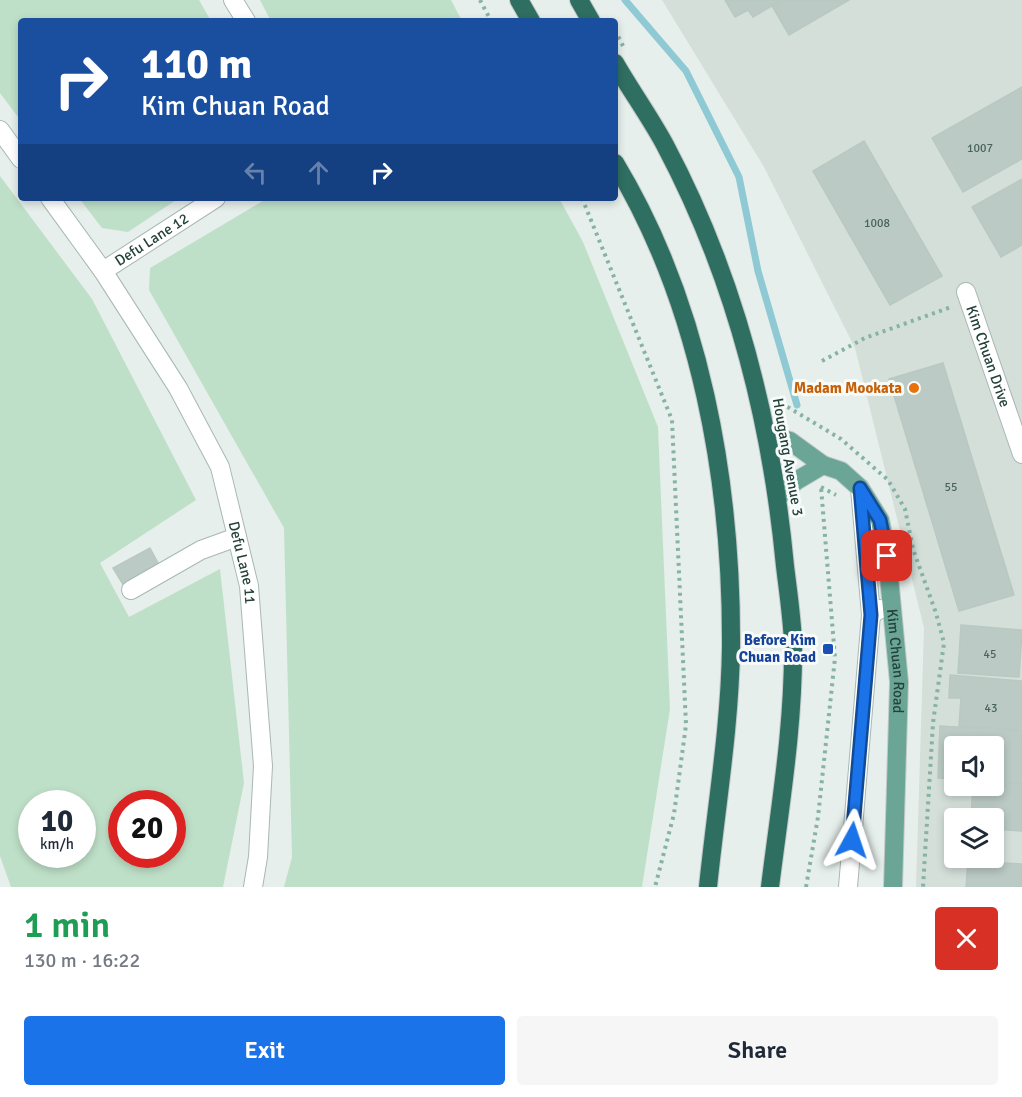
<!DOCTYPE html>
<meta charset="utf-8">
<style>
:root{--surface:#fff;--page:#f6f6f7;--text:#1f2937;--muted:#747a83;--accent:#1a73e8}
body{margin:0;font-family:Signika,sans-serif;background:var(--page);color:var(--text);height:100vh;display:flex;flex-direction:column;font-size:22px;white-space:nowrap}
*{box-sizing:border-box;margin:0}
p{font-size:20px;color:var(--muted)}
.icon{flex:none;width:33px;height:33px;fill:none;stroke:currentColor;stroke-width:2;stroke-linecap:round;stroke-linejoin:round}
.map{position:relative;height:887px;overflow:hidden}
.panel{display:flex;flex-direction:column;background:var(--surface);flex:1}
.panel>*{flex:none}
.hud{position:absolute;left:18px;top:18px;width:600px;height:183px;border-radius:6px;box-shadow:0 3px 9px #0003;background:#1a4fa0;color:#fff;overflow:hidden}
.buttons{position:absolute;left:944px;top:736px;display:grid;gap:12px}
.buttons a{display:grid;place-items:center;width:60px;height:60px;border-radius:6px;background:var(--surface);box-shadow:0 3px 9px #0003;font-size:30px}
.speed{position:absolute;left:18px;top:790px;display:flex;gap:12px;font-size:30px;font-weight:700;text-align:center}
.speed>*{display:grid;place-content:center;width:78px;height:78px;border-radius:50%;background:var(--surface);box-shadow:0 3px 9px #0003;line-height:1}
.speed small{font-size:15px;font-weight:400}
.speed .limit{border:9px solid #d22;background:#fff;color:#111}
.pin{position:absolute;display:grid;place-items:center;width:51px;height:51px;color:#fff;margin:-26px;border-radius:12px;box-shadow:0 3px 9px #0006}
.me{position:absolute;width:66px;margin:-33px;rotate:5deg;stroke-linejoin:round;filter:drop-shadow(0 0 4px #0008)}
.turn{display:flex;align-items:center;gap:21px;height:126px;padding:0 24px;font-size:27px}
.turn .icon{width:78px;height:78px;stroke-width:2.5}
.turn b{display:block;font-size:42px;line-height:51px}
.lanes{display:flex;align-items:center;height:57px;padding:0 24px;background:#0003;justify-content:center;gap:30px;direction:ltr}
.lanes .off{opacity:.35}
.round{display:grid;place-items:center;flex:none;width:63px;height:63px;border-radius:6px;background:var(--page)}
.headline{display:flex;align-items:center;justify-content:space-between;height:102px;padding:0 24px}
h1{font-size:36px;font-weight:600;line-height:45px;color:#1e9e55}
.button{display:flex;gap:12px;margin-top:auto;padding:12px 24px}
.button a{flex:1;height:69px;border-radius:6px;background:var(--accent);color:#fff;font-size:24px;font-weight:600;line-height:69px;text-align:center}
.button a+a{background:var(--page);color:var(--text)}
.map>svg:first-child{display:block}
.built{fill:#d4dfda;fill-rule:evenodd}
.green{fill:#bfe0c8;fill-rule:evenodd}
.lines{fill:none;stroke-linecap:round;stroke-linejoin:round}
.stream{stroke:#8ec9d4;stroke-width:7}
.building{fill:#bbcac4;stroke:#b8c9c2;stroke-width:1.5}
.minor-casing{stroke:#a8b8b2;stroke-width:20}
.major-casing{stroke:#c2cac8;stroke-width:20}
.highway-casing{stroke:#c2cac8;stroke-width:20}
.path{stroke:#86b3a5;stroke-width:4;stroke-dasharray:3 4.5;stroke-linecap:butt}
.minor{stroke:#fff;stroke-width:18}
.major{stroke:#6aa596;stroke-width:18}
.highway{stroke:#2f6f62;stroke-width:18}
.route-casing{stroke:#114b97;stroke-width:15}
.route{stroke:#1a73e8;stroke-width:10}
.food-dot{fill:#e8710a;stroke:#f7fbf9;stroke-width:2}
.transit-dot{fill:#1a4fb4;stroke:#f7fbf9;stroke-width:2}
.labels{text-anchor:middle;stroke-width:6;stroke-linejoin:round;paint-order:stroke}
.number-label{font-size:12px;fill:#4a645c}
.street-label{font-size:15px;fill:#24423a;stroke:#f7fbf9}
.food-label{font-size:15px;font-weight:bold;fill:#c56008;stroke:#f7fbf9;text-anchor:end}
.transit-label{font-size:15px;font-weight:bold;fill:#164399;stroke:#f7fbf9;text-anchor:end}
</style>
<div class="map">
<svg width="1022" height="887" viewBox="0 0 1022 887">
<rect width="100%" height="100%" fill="#e6efeb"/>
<path class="built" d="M 662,0 L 1022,0 L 1022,887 L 916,887 L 924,628 L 855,348 L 764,167 ZM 954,747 L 993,747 L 993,786 L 954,786 ZM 954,819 L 993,819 L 993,858 L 954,858 Z"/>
<g class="green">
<polygon points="0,0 199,0 211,21 21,21 21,121 0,93"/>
<polygon points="260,0 451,0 462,21 271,21"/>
<path d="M 0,176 L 92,299 L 196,500 L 100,563 L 129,617 L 220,569 L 244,783 L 223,887 L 11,887 L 0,856 ZM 32,804 L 82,804 L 82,855 L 32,855 ZM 122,804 L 172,804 L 172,855 L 122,855 Z"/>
<polygon points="79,198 179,198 128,232 102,228"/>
<polygon points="268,198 559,198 583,242 658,427 670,709 642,887 284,887 292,857 284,528 149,290 150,268"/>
</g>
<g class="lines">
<polyline class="stream" points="625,0 686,71 739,177 758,271 797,405"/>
</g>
<g class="building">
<polygon points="725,0 782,0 753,17 748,10 735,17"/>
<polygon points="782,0 849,0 789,35 772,6"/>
<polygon points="1022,87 1022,159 963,192 932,138"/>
<polygon points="864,141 942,276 890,305 813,171"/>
<polygon points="1022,179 1022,245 1001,257 972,207"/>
<polygon points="943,363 1014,595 959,611 889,379"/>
<polygon points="150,548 160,567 124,586 113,568"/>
<polygon points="961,625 1022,630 1019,677 958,673"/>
<polygon points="950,675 1022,681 1021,730 959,726 961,698 949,698"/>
<polygon points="940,726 1022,731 1021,783 993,782 993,747 954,747 954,779 938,778"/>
<polygon points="993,782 1022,783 1022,831 993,829 993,819 971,819 973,786 993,786"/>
<polygon points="968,861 1022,864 1022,887 966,887"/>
</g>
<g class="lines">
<defs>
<g id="minor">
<polyline points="233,0 246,21"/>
<polyline points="0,130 21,159"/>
<path id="s1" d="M 50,198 L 103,271 L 178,388 L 220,467 L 249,586 L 263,766 L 258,857 L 253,887"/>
<path id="s2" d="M 103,271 L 216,198"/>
<path id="s3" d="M 966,292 L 1022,454"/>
<polyline points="860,488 871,615 880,609"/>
<polyline points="131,590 201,550 237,537"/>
<polyline points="848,887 871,615"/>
</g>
<g id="major">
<path id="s4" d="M 768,435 L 790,441 L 823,465 L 841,471 L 860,488 L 880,520 L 887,556 L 899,682 L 893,887"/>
<polyline points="778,497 796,481 823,465"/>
</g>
<g id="highway">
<polyline points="519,0 531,21"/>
<polyline points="579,0 591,21"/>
<path d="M 615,63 C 631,91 650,117 665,145 C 735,277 771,418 785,566 C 788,591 792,617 793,643 C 794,725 780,806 770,887"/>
<path d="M 615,163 C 701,305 732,483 731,647 C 730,727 716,808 708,887"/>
</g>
</defs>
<use href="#minor" class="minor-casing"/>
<use href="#major" class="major-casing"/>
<use href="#highway" class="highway-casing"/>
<g class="path">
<polyline points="480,0 491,21"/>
<polyline points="615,30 623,46"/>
<polyline points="582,198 672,420 686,725 674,814 655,887"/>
<polyline points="822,361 865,338 951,307"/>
<polyline points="781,403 841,439 888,480 905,509 913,549 936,613 944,643 933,723 923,887"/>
<polyline points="821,487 836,495"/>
<polyline points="806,887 818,817 835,658 821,487"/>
</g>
<use href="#minor" class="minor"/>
<use href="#major" class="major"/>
<use href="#highway" class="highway"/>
</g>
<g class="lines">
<defs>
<polyline id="route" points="852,840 871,615 860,488 880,520 887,556"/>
</defs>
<use href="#route" class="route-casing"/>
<use href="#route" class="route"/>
</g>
<circle class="food-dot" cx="914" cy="388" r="6"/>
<rect class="transit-dot" x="822" y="643" width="12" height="12" rx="3"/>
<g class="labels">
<g class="number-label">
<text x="980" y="152">1007</text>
<text x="877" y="227">1008</text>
<text x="951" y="491">55</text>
<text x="990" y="658">45</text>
<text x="991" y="712">43</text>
</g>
<g class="street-label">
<text dy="5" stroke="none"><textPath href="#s2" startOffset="58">Defu Lane 12</textPath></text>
<text dy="5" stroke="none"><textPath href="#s3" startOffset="68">Kim Chuan Drive</textPath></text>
<text transform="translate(788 457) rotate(80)" y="5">Hougang Avenue 3</text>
<text dy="5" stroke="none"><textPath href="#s1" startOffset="417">Defu Lane 11</textPath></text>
<text dy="5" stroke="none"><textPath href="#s4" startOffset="288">Kim Chuan Road</textPath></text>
</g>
<g class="food-label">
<text x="902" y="393">Madam Mookata</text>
</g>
<g class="transit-label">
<text x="816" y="645">Before Kim<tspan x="816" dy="17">Chuan Road</tspan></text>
</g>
</g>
</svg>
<div class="buttons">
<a><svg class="icon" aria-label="sound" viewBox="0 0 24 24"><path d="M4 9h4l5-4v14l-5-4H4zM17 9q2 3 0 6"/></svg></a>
<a><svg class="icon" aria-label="layers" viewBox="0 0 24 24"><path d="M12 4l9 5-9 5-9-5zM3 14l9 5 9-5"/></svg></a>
</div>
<div class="speed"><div>10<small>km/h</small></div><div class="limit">20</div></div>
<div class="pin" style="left:887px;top:556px;background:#d93025"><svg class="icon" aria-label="arrive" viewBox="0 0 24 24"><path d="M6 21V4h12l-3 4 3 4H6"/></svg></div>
<svg class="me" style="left:852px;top:840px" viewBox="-20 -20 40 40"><path d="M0-17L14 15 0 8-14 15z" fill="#1a73e8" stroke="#fff" stroke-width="4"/></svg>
<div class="hud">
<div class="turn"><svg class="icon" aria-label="right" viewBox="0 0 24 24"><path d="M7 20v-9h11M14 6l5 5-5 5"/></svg><div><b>110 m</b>Kim Chuan Road</div></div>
<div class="lanes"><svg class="icon off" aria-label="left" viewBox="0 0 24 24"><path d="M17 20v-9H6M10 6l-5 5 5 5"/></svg><svg class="icon off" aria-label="ahead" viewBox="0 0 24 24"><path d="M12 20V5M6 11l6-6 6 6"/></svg><svg class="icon" aria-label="right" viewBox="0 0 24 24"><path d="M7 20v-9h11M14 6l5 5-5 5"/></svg></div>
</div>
</div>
<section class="panel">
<div class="headline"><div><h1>1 min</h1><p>130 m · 16:22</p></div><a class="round" style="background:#d93025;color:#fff"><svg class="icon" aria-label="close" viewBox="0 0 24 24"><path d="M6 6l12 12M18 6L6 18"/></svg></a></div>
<div class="button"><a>Exit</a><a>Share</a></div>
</section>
